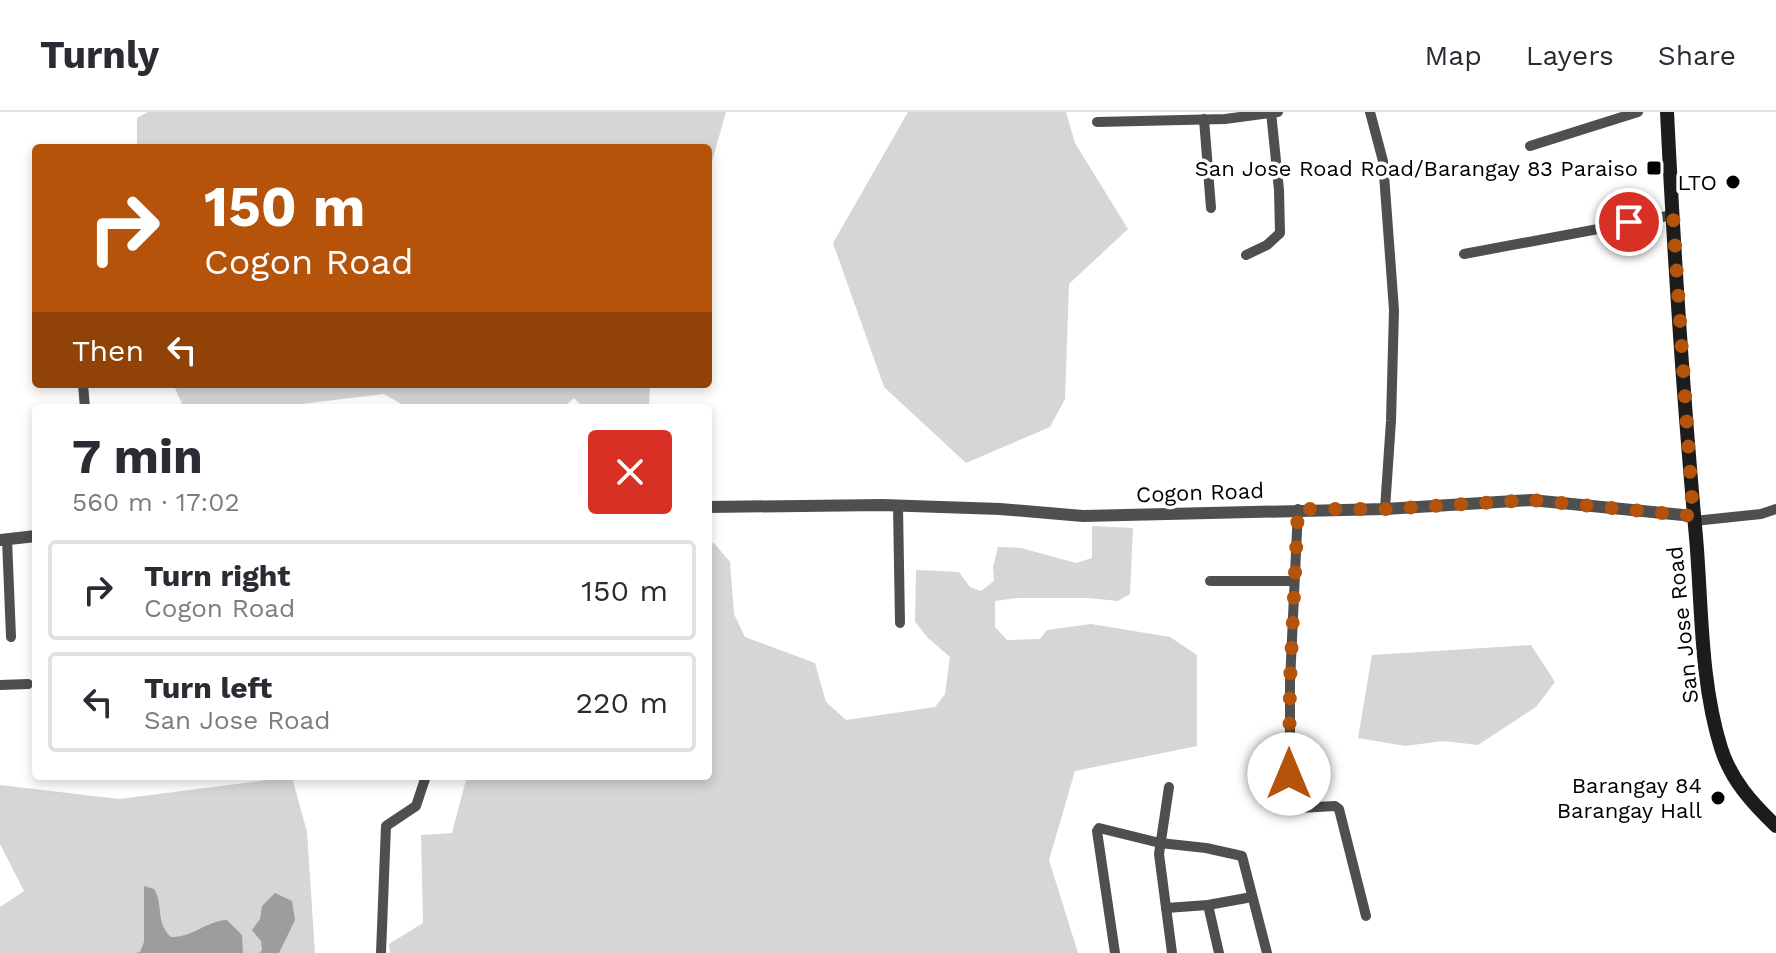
<!DOCTYPE html>
<meta charset="utf-8">
<style>
:root{--surface:#fff;--page:#f2f2f3;--text:#2b2b33;--muted:#7c7c81;--line:#e1e1e2}
body{margin:0;font-family:"Work Sans",sans-serif;background:var(--page);color:var(--text);height:100vh;display:flex;flex-direction:column;font-size:30px;white-space:nowrap}
*{box-sizing:border-box;margin:0}
p{font-size:26px;color:var(--muted)}
.icon{flex:none;width:44px;height:44px;fill:none;stroke:currentColor;stroke-width:2;stroke-linecap:round;stroke-linejoin:round}
.map{position:relative;flex:1;overflow:hidden}
.sheet{position:absolute;left:32px;top:292px;width:680px;height:376px;display:flex;flex-direction:column;background:var(--surface);border-radius:8px;box-shadow:0 4px 12px #0003}
.sheet>*{flex:none}
.top-card{position:absolute;left:32px;top:32px;width:680px;height:244px;border-radius:8px;box-shadow:0 4px 12px #0003;background:#b45309;color:#fff;overflow:hidden}
.pin{position:absolute;display:grid;place-items:center;width:68px;height:68px;color:#fff;margin:-34px;border:4px solid #fff;border-radius:50%;box-shadow:0 2px 8px #0007}
.me{position:absolute;width:88px;margin:-44px;rotate:0deg;stroke-linejoin:round;filter:drop-shadow(0 0 6px #0008)}
.turn{display:flex;align-items:center;gap:28px;height:168px;padding:0 40px;font-size:36px}
.turn .icon{width:104px;height:104px;stroke-width:2.5}
.turn b{display:block;font-size:56px;line-height:68px}
.then{display:flex;align-items:center;height:76px;padding:0 40px;background:#0003;gap:16px;font-size:30px}
.round{display:grid;place-items:center;flex:none;width:84px;height:84px;border-radius:8px;background:var(--page)}
.summary{display:flex;align-items:center;justify-content:space-between;height:136px;padding:0 40px}
h1{font-size:48px;font-weight:700;line-height:60px}
ul{padding:0;list-style:none}
li{display:flex;align-items:center;gap:24px;height:100px;margin:0 16px 12px;padding:0 24px;border:4px solid var(--line);border-radius:8px}
li div{flex:1}
li b{display:block;font-size:30px}
li em{font-style:normal}
header{display:flex;align-items:center;gap:48px;box-sizing:border-box;height:112px;padding:0 40px;background:var(--surface);border-bottom:2px solid var(--line)}
header strong{font-size:38px}
nav{display:flex;gap:44px;margin-inline-start:auto;font-size:28px}
.map>svg:first-child{display:block}
.green{fill:#d6d6d6}
.water{fill:#9d9d9d}
.lines{fill:none;stroke-linecap:round;stroke-linejoin:round}
.minor{stroke:#4f4f4f;stroke-width:10}
.tertiary{stroke:#4f4f4f;stroke-width:12}
.secondary{stroke:#1c1c1c;stroke-width:14}
.route{stroke:#b45309;stroke-width:14;stroke-dasharray:0 25.2}
.poi-dot{fill:#000;stroke:#fff;stroke-width:3}
.labels{text-anchor:middle;stroke-width:7;stroke-linejoin:round;paint-order:stroke}
.poi-label{font-size:22px;fill:#000;stroke:#fff;text-anchor:end}
.street-label{font-size:22px;fill:#000;stroke:#fff}
</style>
<header>
<strong>Turnly</strong>
<nav><a>Map</a><a>Layers</a><a>Share</a></nav>
</header>
<div class="map">
<svg width="1776" height="841" viewBox="0 0 1776 841">
<rect width="100%" height="100%" fill="#fff"/>
<g class="green">
<polygon points="148,0 726,0 708,64 709,146 708,36 137,36 137,6"/>
<polygon points="908,0 1066,0 1075,31 1128,117 1069,172 1065,287 1050,315 966,351 884,275 833,131"/>
<polygon points="173,272 650,272 650,275 649,296 584,296 574,286 563,296 408,296 384,282 269,296 184,296"/>
<polygon points="1092,414 1133,416 1130,482 1118,489 1089,486 1017,486 995,489 995,515 1007,528 1040,527 1047,518 1091,512 1170,525 1197,543 1197,634 1075,659 1049,748 1078,841 390,841 389,832 423,811 421,723 452,721 467,664 708,664 708,432 714,431 730,450 734,502 745,525 815,551 826,590 846,608 935,595 945,582 950,545 928,526 915,510 916,458 959,460 970,475 981,479 994,469 993,455 998,435 1021,436 1076,451 1092,446"/>
<polygon points="1531,533 1555,570 1536,595 1478,633 1443,629 1405,634 1358,626 1372,543"/>
<polygon points="292,665 307,720 315,841 0,841 0,795 24,779 0,732 0,673 119,687"/>
</g>
<g class="water">
<path d="M 144,774 L 154,777 C 164,793 155,810 171,825 C 192,826 206,809 227,808 L 242,823 L 243,841 L 135,841 L 140,840 L 144,830 Z"/>
<polygon points="275,781 292,789 295,808 279,841 259,841 262,838 261,829 252,818 260,807 262,794"/>
</g>
<g class="lines">
<g class="minor">
<polyline points="1370,0 1383,49 1394,198 1391,309 1385,397"/>
<polyline points="1204,7 1211,96"/>
<polyline points="1097,10 1225,7 1278,0"/>
<polyline points="1530,34 1638,0"/>
<polyline points="1464,142 1673,103"/>
<polyline points="1246,143 1267,133 1280,121 1279,78 1271,0"/>
<polyline points="83,272 85,296"/>
<polyline points="898,394 900,511"/>
<polyline points="1298,397 1290,570 1290,683 1294,693 1299,696 1335,694 1339,697 1366,804"/>
<polyline points="1694,409 1761,402 1776,397"/>
<polyline points="7,427 11,525"/>
<polyline points="1210,469 1294,469"/>
<polyline points="0,573 28,572"/>
<polyline points="1169,675 1159,742 1172,841"/>
<polyline points="1208,793 1219,841"/>
<polyline points="1166,796 1208,793 1252,785"/>
<polyline points="381,841 386,714 416,694 426,664"/>
<polyline points="1115,841 1097,719 1099,716 1160,731 1206,736 1242,744 1267,841"/>
</g>
<g class="tertiary">
<polyline points="708,395 882,393 1000,397 1083,404 1385,397 1531,388 1693,404"/>
<polyline points="0,428 36,424"/>
</g>
<path class="secondary" d="M 1667,0 C 1674,142 1683,283 1696,425 C 1702,494 1700,569 1721,636 C 1731,668 1752,691 1776,714"/>
</g>
<g class="lines">
<polyline class="route" points="1289,662 1290,570 1298,397 1385,397 1531,388 1693,404 1673,103 1629,110"/>
</g>
<g class="poi-dot">
<rect x="1646" y="48" width="16" height="16" rx="4"/>
<circle cx="1733" cy="70" r="8"/>
<circle cx="1718" cy="686" r="8"/>
</g>
<g class="labels">
<g class="poi-label">
<text x="1638" y="64">San Jose Road Road/Barangay 83 Paraiso</text>
<text x="1717" y="78">LTO</text>
<text x="1702" y="681">Barangay 84<tspan x="1702" dy="25">Barangay Hall</tspan></text>
</g>
<g class="street-label">
<text transform="translate(1200 380) rotate(-2)" y="8">Cogon Road</text>
<text transform="translate(1682 513) rotate(-96)" y="8">San Jose Road</text>
</g>
</g>
</svg>
<div class="pin" style="left:1629px;top:110px;background:#d93025"><svg class="icon" aria-label="arrive" viewBox="0 0 24 24"><path d="M6 21V4h12l-3 4 3 4H6"/></svg></div>
<svg class="me" style="left:1289px;top:662px" viewBox="-20 -20 40 40"><circle r="19" fill="#fff"/><path d="M0-13L10 11 0 6-10 11z" fill="#b45309"/></svg>
<div class="top-card">
<div class="turn"><svg class="icon" aria-label="right" viewBox="0 0 24 24"><path d="M7 20v-9h11M14 6l5 5-5 5"/></svg><div><b>150 m</b>Cogon Road</div></div>
<div class="then">Then<svg class="icon" aria-label="left" viewBox="0 0 24 24"><path d="M17 20v-9H6M10 6l-5 5 5 5"/></svg></div>
</div>
<section class="sheet">
<div class="summary"><div><h1>7 min</h1><p>560 m · 17:02</p></div><a class="round" style="background:#d93025;color:#fff"><svg class="icon" aria-label="close" viewBox="0 0 24 24"><path d="M6 6l12 12M18 6L6 18"/></svg></a></div>
<ul>
<li><svg class="icon" aria-label="right" viewBox="0 0 24 24"><path d="M7 20v-9h11M14 6l5 5-5 5"/></svg><div><b>Turn right</b><p>Cogon Road</p></div><em>150 m</em></li>
<li><svg class="icon" aria-label="left" viewBox="0 0 24 24"><path d="M17 20v-9H6M10 6l-5 5 5 5"/></svg><div><b>Turn left</b><p>San Jose Road</p></div><em>220 m</em></li>
</ul>
</section>
</div>
